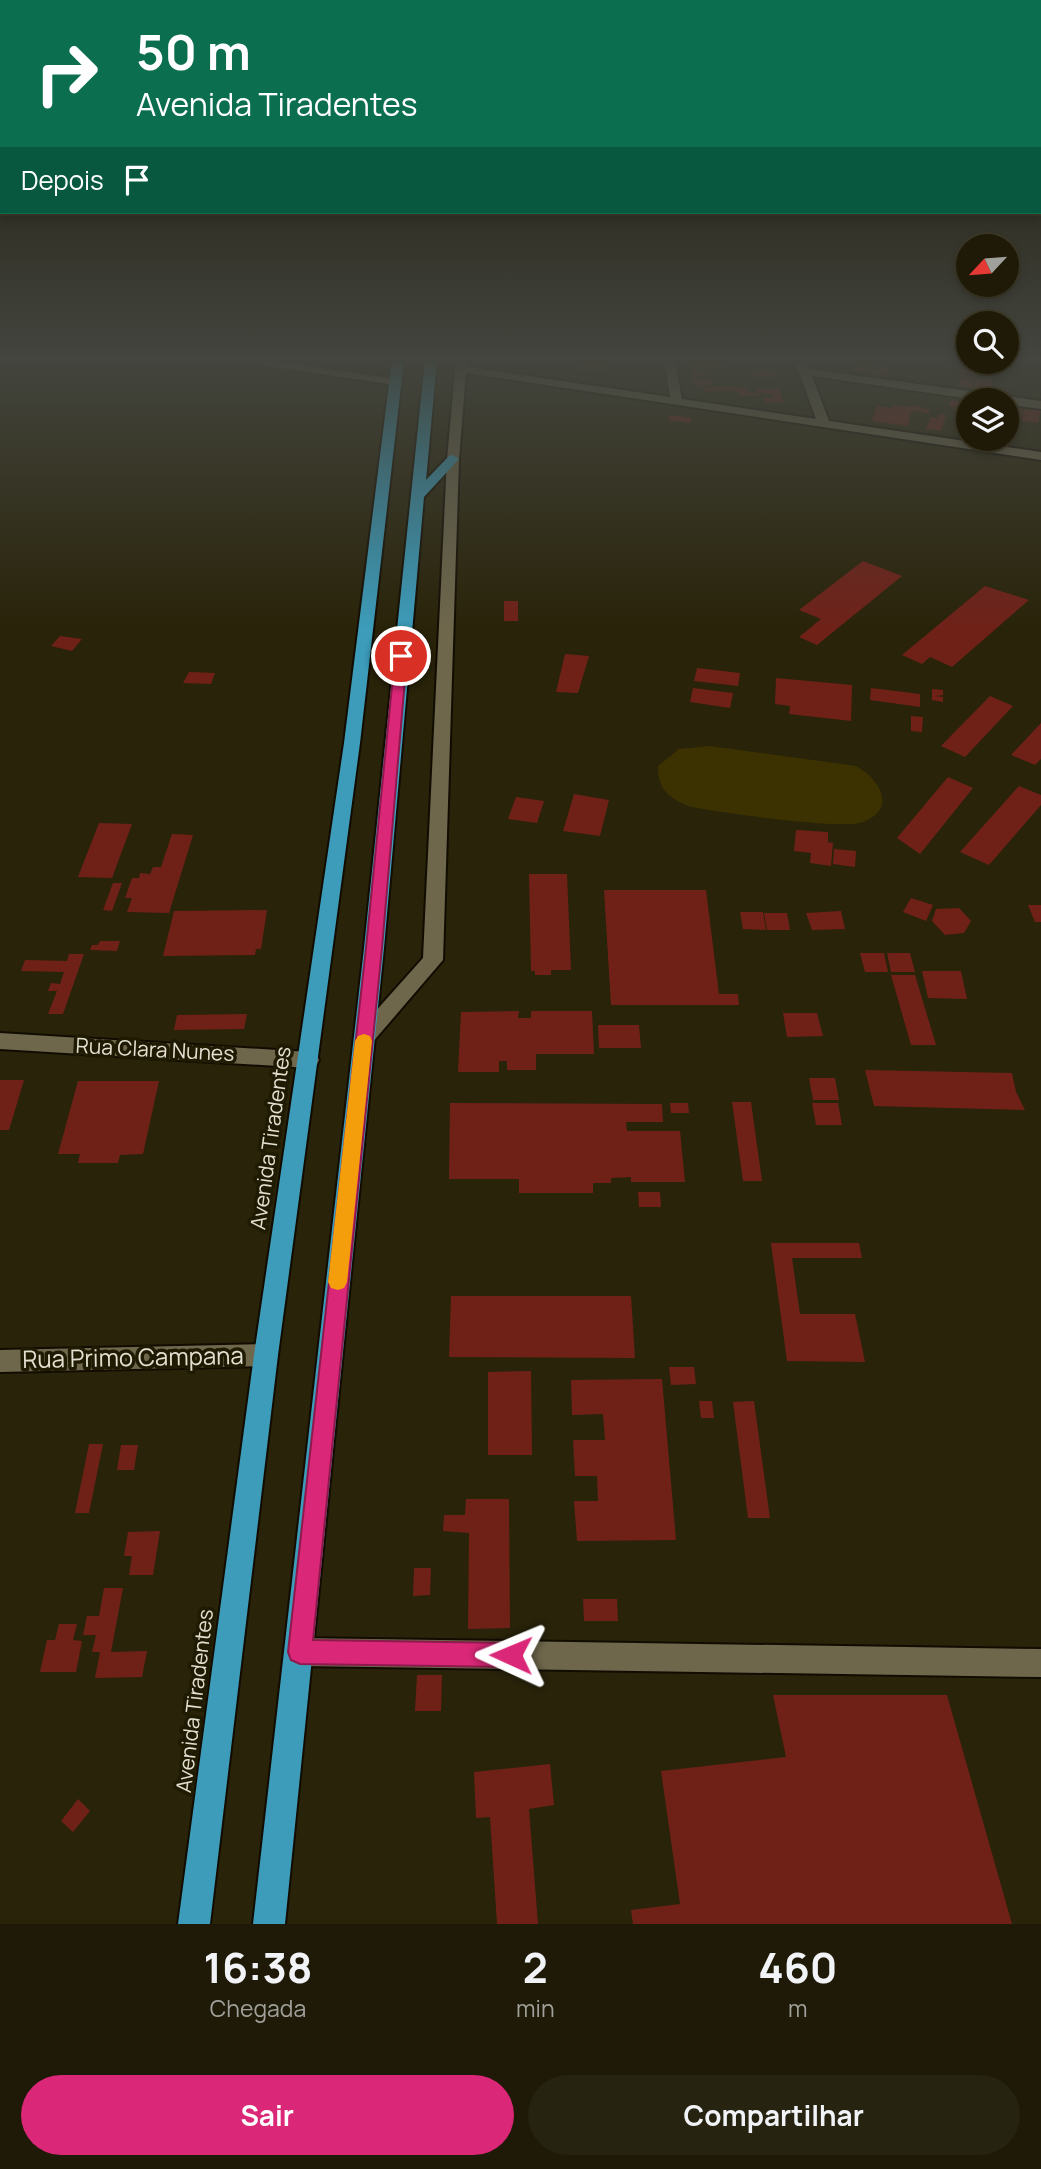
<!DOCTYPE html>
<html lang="pt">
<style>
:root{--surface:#1f1a07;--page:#272311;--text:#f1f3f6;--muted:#a1a19b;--line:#3c3828;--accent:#db2777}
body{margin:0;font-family:Manrope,sans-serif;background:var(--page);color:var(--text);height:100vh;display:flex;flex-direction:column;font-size:26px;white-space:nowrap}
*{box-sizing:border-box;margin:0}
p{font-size:23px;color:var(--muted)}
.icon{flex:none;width:38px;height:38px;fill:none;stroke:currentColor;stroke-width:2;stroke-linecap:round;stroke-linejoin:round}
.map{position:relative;height:1924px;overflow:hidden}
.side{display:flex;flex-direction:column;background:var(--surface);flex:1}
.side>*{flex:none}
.hud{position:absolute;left:0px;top:0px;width:1041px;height:214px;box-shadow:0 4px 10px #0003,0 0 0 2px var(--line);background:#0b6e4f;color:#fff;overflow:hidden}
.needle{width:46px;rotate:244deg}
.fabs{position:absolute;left:956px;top:234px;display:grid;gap:14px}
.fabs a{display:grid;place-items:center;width:63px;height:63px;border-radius:50%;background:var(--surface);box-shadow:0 4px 10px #0003,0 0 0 2px var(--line);font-size:35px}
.pin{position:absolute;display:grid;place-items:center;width:60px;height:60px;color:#fff;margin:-30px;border:4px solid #fff;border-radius:50%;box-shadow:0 2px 7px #0007}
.me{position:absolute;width:77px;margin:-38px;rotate:271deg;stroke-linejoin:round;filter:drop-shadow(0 0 5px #0008)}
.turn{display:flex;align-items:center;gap:24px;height:147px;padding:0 21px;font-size:32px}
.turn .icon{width:91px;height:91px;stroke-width:2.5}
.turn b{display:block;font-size:49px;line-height:60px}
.then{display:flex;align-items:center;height:66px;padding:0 21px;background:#0003;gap:14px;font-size:26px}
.eta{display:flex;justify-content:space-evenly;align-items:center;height:119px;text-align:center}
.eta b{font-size:42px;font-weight:700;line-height:49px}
.primary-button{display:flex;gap:14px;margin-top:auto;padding:14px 21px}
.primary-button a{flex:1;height:80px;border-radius:42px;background:var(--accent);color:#fff;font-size:28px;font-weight:700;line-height:80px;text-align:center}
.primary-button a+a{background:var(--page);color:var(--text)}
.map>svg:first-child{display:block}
.green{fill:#3c3201}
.building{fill:#6f2118}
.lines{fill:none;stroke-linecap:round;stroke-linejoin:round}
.minor-casing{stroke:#120c00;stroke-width:4}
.tertiary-casing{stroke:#120c00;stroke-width:4}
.trunk-casing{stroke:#120c00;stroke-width:4}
.minor{fill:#6e674c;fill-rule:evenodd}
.tertiary{fill:#6e674c;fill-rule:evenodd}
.trunk{fill:#3c9cba;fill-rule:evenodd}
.route{fill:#db2777;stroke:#8e194d;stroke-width:2}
.slow{fill:#f59e0b}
.labels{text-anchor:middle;stroke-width:7;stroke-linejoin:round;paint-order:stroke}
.street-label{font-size:21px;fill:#e3e0d1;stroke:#1f1a02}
.near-street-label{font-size:24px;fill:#e3e0d1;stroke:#1f1a02}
</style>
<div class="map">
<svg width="1041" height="1924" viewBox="0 0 1041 1924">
<rect width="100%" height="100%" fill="#292309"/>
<path class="green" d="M 710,746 L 856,766 C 883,781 897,812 859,823 C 838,829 724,813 698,808 C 689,807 680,803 673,798 C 661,790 658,780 658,766 L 679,749 Z"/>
<g class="building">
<polygon points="708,360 722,362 724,368 699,369 699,372 711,372 712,375 692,377 690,370 696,370 696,368 689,368 688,362 709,362"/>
<polygon points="859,362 871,364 868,373 853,371"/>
<rect x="582" y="363" width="20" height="8"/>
<polygon points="878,364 889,368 887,376 870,374 871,370 876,370"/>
<polygon points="960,368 977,370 973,388 957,386 960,378 966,376 958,375"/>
<polygon points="766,369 774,369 777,377 751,377 750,374 754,374 753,370"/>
<polygon points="977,377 993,378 990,390 974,388"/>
<polygon points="692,379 710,379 712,385 693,385"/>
<polygon points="699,387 746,387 748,391 745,392 760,393 761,396 739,396 737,391 733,390 708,392"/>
<polygon points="757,389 779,389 784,403 766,403 764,397 773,397 772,395 758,392"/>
<polygon points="951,400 967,402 965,413 954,411 955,407 949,406"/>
<polygon points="893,405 913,407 913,405 930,410 929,413 912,411 907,426 872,421 877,406 892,408"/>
<polygon points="1006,407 1023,409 1020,421 1006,419"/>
<polygon points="1034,408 1041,409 1038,423 1022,421 1024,409 1034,410"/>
<polygon points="939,414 946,415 941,431 926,429 931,417 938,418"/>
<polygon points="670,415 692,418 689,423 668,420"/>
<polygon points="863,561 902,576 817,645 799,637 821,619 799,610"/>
<polygon points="985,586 1029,600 952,667 930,657 922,664 902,655"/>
<rect x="504" y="601" width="14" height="20"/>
<polygon points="60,636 82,639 72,651 51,646"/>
<polygon points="565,654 589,656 578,693 556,692"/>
<polygon points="697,668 740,673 738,686 694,681"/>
<polygon points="189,672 215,673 211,684 183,683"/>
<polygon points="776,678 852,685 851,721 789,714 790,706 775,704"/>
<polygon points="693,688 733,693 730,708 690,702"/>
<polygon points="871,688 920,694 920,707 870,700"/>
<polygon points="932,689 943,690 943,695 936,696 943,697 943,702 932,700"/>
<polygon points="990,696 1013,706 965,757 941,746"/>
<polygon points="911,716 923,717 922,732 911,731"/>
<polygon points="1041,723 1041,759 1035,765 1011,755"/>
<polygon points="948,777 973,788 920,854 897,838"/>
<polygon points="1019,786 1041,795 1041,805 989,865 960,852"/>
<polygon points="574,794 609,800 600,836 563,831"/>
<polygon points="516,797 544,801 537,823 508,819"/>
<polygon points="99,823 132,824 112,878 78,877"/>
<polygon points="796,830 828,832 828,842 833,843 831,866 810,863 811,853 794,851"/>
<polygon points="172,834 193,835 169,913 127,912 132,898 125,898 132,878 139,878 140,873 150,874 153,867 161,867"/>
<polygon points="834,849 856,851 855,867 833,864"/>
<polygon points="529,874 567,874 571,970 551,970 551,975 535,975 535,971 531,971"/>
<polygon points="113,883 122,883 112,911 103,910"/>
<polygon points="604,890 706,890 719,994 738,994 739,1005 611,1005"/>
<polygon points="911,898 933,905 926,921 903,912"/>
<polygon points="1028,905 1041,905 1041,922 1035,922"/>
<polygon points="959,908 971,921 964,933 945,935 932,921 936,909"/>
<polygon points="267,910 261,949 256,949 255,955 163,956 174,911"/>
<polygon points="841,911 845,929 812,930 806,913"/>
<polygon points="740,912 763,912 766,930 743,929"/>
<polygon points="764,913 787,913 790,930 767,930"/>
<polygon points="100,941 120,941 117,951 90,950 92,945 98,945"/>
<polygon points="860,953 884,953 888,972 865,972"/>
<polygon points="887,953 910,953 915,972 891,972"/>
<polygon points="69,954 84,954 63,1014 48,1014 57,991 48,991 51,983 60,984 64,972 21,971 25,960 67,961"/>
<polygon points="922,971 961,971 967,999 928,998"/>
<polygon points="891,975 915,975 936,1045 911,1045"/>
<polygon points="519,1011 518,1018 531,1018 531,1011 592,1011 594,1054 536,1054 536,1070 507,1070 507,1061 499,1061 499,1072 458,1072 461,1012"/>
<polygon points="783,1013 817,1013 823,1036 787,1037"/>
<polygon points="247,1014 244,1029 174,1030 177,1015"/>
<polygon points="598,1025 639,1025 641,1048 599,1048"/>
<polygon points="865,1070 1012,1073 1016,1092 1025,1110 874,1106"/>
<polygon points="809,1078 835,1078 839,1100 813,1100"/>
<polygon points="0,1080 24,1080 9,1130 0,1130"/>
<polygon points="78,1081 159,1081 143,1154 120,1155 118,1163 78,1163 80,1154 58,1154"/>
<polygon points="732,1102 751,1102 762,1181 743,1181"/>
<polygon points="450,1103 662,1104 663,1122 626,1122 627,1131 680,1131 685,1182 631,1182 631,1177 611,1178 611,1183 593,1183 593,1193 519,1193 519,1179 449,1179"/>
<polygon points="670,1103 688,1103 689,1113 671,1113"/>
<polygon points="812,1103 838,1103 842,1125 816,1125"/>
<polygon points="638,1192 660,1192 661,1207 639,1207"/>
<polygon points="771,1243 859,1243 862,1258 792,1258 800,1314 855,1314 865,1362 787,1361"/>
<polygon points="451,1296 631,1296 635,1358 449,1357"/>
<polygon points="669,1367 694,1367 696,1384 671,1385"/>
<polygon points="531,1371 532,1455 488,1455 488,1372"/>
<polygon points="662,1379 676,1540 577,1541 574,1501 598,1501 597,1476 575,1476 573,1440 605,1440 603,1414 572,1415 571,1380"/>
<polygon points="699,1401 712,1401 714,1418 701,1418"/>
<polygon points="754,1401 770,1518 748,1518 733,1402"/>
<polygon points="89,1444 103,1444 89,1513 75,1513"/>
<polygon points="121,1445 138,1445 134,1470 117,1470"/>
<polygon points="466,1499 509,1499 510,1628 468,1629 469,1533 443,1531 444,1515 465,1515"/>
<polygon points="160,1531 153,1575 129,1575 132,1556 124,1556 128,1532"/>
<polygon points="414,1568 431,1568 430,1595 413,1596"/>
<polygon points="104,1588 123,1588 111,1652 147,1651 142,1677 95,1678 100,1652 92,1652 96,1635 83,1635 87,1616 99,1616"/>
<polygon points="583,1599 617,1599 618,1621 584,1621"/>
<polygon points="59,1624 77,1624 73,1640 82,1641 76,1672 40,1672 47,1640 55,1640"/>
<polygon points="417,1675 442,1675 441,1711 415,1711"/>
<polygon points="773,1695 947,1695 1012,1924 633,1924 631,1910 680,1904 661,1771 786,1757"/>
<polygon points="550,1764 554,1805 529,1809 538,1924 497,1924 490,1817 476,1818 474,1772"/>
<polygon points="78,1799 90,1811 73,1832 61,1821"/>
</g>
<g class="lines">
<defs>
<g id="minor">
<polygon points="239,360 267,360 395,379 401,382 395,385 245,363"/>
<polygon points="456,360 467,360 467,367 670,397 664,360 675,360 682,399 816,419 796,364 802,361 806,362 810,369 1041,401 1041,409 1006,404 1006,401 985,401 812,376 829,421 1041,452 1041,460 466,373 459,459 443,960 371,1044 364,1046 357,1044 354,1038 357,1032 423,958 447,459"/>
<polygon points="0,1033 309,1052 316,1054 319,1060 316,1066 309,1068 0,1049"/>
<polygon points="300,1638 1041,1649 1041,1677 300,1666 290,1662 286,1652 290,1642"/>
</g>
<polygon id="tertiary" points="266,1344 275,1347 278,1355 275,1363 266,1366 0,1372 0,1350"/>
<g id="trunk">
<polygon points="392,360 404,360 360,743 278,1355 210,1924 178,1924 254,1355 344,743"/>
<polygon points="425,360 437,360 426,480 449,456 453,455 459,459 424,497 384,948 285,1924 253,1924 364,948"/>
</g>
</defs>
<use href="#minor" class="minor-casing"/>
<use href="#tertiary" class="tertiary-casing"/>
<use href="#trunk" class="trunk-casing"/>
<use href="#minor" class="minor"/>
<use href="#tertiary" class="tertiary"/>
<use href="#trunk" class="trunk"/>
</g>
<linearGradient id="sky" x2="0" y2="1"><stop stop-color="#171305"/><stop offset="0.57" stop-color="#43453e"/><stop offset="1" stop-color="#43453e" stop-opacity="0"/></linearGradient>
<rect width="1041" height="629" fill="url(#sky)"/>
<polygon class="route" points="401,653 407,656 382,948 313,1640 511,1643 519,1646 522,1655 519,1663 511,1667 300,1664 291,1660 288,1652 366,948 395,656"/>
<polygon class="slow" points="364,1034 370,1036 372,1041 347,1282 344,1288 338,1290 331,1288 328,1282 355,1041 358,1036"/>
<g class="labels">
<g class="street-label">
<text transform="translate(155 1050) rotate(3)" y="7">Rua Clara Nunes</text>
<text transform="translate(271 1138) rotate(-82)" y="7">Avenida Tiradentes</text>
<text transform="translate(195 1701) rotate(-83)" y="7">Avenida Tiradentes</text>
</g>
<g class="near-street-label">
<text transform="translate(133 1358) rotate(-1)" y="8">Rua Primo Campana</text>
</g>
</g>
</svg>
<div class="fabs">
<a><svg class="needle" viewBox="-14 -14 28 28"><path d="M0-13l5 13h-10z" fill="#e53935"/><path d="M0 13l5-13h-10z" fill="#a1a19b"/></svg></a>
<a><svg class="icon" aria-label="search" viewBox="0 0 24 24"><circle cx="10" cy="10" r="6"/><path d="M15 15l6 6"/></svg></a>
<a><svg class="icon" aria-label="layers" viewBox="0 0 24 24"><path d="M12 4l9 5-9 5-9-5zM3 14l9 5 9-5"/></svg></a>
</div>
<div class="pin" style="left:401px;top:656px;background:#d93025"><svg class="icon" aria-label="arrive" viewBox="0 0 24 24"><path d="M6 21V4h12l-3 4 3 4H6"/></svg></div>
<svg class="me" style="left:511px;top:1655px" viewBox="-20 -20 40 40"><path d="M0-17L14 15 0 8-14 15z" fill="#db2777" stroke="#fff" stroke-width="4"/></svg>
<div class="hud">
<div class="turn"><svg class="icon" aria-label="right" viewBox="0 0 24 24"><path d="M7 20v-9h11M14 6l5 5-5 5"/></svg><div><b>50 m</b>Avenida Tiradentes</div></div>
<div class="then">Depois<svg class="icon" aria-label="arrive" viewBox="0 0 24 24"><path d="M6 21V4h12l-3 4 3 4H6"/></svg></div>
</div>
</div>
<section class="side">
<div class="eta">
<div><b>16:38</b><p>Chegada</p></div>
<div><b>2</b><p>min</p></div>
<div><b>460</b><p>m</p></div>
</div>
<div class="primary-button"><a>Sair</a><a>Compartilhar</a></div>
</section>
